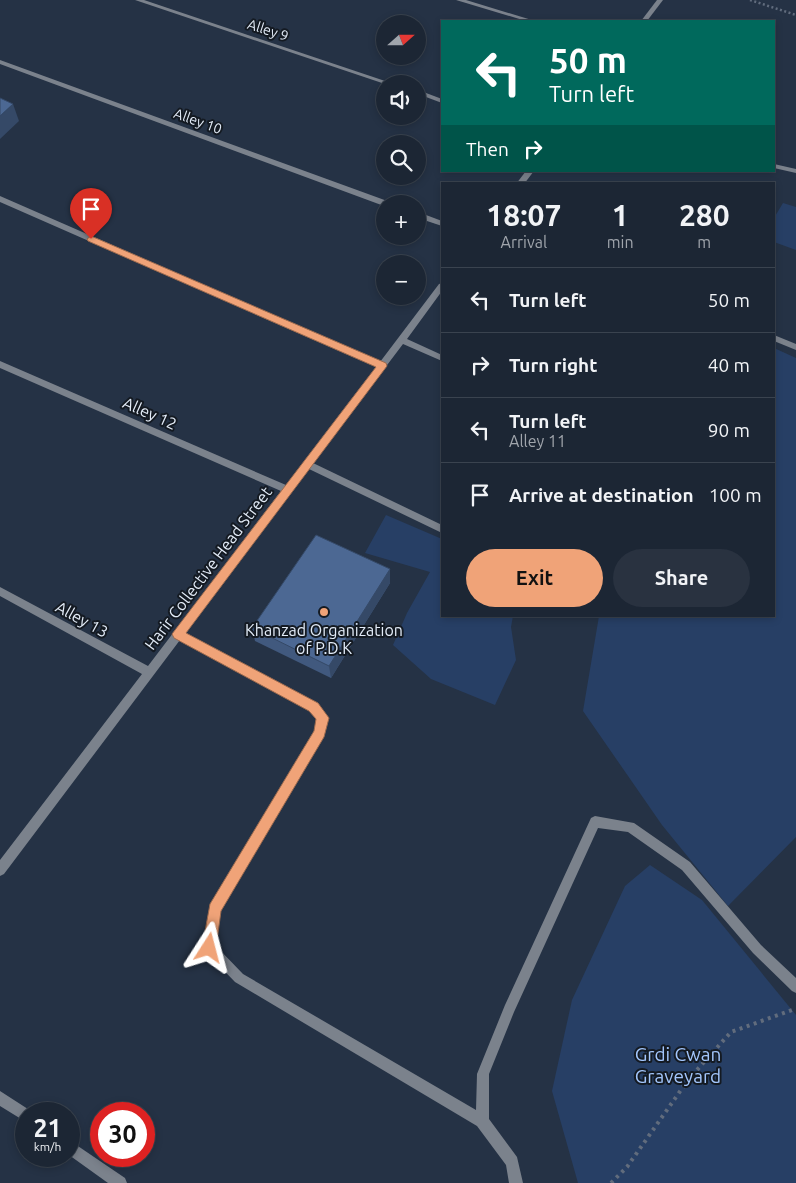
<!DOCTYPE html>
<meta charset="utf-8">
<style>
:root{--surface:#1c2634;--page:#293240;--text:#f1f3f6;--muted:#a0a5ac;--line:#3a434f;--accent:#f0a378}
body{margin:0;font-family:Ubuntu,sans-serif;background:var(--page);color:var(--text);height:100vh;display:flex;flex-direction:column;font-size:19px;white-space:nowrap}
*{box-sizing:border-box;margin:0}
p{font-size:16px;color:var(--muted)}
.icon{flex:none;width:28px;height:28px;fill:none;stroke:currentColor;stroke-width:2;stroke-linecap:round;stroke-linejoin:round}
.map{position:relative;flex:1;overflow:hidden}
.details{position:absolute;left:441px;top:182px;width:334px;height:435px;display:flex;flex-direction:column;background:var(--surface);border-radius:0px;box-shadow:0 2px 8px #0003,0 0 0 1px var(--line)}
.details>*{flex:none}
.top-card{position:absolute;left:441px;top:20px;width:334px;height:152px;border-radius:0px;box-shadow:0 2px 8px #0003,0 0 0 1px var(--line);background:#00695c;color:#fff;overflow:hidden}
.needle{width:32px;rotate:69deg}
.tools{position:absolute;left:376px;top:15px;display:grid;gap:10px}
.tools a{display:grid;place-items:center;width:50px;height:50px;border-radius:50%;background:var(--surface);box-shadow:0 2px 8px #0003,0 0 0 1px var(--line);font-size:25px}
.speed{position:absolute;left:15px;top:1102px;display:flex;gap:10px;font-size:25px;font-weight:700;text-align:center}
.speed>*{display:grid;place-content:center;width:65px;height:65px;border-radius:50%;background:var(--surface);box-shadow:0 2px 8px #0003,0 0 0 1px var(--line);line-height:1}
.speed small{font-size:12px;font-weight:400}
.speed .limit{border:8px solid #d22;background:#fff;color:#111}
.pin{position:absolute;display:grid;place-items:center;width:42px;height:42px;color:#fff;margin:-51px -21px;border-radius:50% 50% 50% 0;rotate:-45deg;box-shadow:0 0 5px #0007}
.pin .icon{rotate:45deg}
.me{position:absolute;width:55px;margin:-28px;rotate:9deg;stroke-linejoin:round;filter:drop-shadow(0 0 4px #0008)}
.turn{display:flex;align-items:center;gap:18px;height:105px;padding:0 25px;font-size:22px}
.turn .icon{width:65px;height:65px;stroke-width:2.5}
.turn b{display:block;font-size:35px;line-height:42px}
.then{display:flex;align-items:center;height:48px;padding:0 25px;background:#0003;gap:10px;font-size:19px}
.eta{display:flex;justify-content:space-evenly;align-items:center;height:85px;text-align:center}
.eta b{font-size:30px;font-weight:700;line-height:35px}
.button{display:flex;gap:10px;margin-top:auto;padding:10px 25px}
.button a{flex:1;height:58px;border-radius:30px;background:var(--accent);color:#111;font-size:20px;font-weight:700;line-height:58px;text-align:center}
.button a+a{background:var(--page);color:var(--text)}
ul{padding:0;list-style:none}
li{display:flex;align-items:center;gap:15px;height:65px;padding:0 25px;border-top:1px solid var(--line)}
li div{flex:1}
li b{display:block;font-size:19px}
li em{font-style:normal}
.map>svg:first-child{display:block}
.green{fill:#273f65}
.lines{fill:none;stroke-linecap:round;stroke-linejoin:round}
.path-far1{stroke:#616c7d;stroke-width:2.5;stroke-dasharray:2 2.5;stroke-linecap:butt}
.path{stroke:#616c7d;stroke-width:4;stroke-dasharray:3 4.5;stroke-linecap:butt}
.minor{fill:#7b828c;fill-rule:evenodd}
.wall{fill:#41597e}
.shaded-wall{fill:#354967}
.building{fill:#4c6893;stroke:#354967}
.route{fill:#f0a378;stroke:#9c6a4e}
.poi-dot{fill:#f0a378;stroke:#141a22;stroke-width:2}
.labels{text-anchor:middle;stroke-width:4;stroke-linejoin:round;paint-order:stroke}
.far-street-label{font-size:14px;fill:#e3ecf8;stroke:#141a22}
.street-label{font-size:16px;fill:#e3ecf8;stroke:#141a22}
.poi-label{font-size:16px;fill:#e3ecf8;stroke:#141a22}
.near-park-label{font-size:19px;fill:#a3c6fc;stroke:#141a22}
</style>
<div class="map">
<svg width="796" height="1183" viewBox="0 0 796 1183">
<rect width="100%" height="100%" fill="#253245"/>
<g class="green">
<polygon points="783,203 796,207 796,250 774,242 774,218"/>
<polygon points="774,348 796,358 796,837 728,906 662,825 583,711 599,616 774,616"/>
<polygon points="386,515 442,539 442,616 513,616 511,627 516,660 495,705 431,679 393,645 407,613 430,572 365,553"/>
<polygon points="650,865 702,900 796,1015 796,1183 578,1183 552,1091 572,1000 625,886"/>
</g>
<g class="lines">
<polyline class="path-far1" points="750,0 796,15"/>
<polyline class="path" points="611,1183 627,1167 688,1080 731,1032 792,1010 794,1007"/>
<g class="minor">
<polygon points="135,0 144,0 394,84 385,84"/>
<polygon points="456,0 466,0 535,21 526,21"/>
<polygon points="657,0 663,0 647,21 641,21"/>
<polygon points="0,60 390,202 391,204 385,204 384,206 0,64"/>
<polygon points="418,90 442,99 442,103 418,94"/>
<polygon points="774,164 796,169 796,173 774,168"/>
<polygon points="526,171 534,171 524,184 516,184"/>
<polygon points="0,196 380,362 439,284 442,283 442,291 407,339 442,355 442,361 403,344 313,463 442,525 442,533 309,469 186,633 318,704 328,717 323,737 221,911 215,945 243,974 476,1110 477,1074 505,1005 591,818 595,816 634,823 690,862 761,945 796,978 796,993 792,991 753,953 682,870 628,832 598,828 514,1012 489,1074 489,1119 517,1157 523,1183 509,1183 506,1165 477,1126 235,982 205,951 203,947 211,905 314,731 317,718 310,710 180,640 4,874 0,876 0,860 142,674 0,596 0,587 148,666 281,491 0,368 0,361 286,485 376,367 0,202"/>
<polygon points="418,212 442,221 442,226 418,218"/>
<polygon points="774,335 796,344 796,350 774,341"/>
<polygon points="0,1091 31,1111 32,1114 26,1114 26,1122 0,1106"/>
<polygon points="69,1140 125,1178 127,1183 108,1183 69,1155"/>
</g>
</g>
<polygon class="wall" points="390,569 390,583 331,678 255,641 252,628"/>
<g class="shaded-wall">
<polygon points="13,104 19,121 0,139 0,116"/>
<polygon points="390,569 390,583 331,678 329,666"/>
</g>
<g class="building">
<polygon points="0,98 13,104 0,116"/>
<polygon points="316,535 390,569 329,666 252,628"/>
</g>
<polygon class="route" points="91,236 386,363 387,366 186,633 318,703 329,718 324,737 221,911 216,948 214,952 209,954 204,952 202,948 210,904 314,731 316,719 309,711 174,638 172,634 376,367 88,241 87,239"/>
<circle class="poi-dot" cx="324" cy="612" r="5"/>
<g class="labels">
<g class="far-street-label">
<text transform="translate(268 30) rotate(18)" y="5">Alley 9</text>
<text transform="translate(198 121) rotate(20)" y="5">Alley 10</text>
</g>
<g class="street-label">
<text transform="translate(150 413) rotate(24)" y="6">Alley 12</text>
<text transform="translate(208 568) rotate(-53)" y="6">Harir Collective Head Street</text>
<text transform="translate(82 619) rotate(29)" y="6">Alley 13</text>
</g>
<g class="poi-label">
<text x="324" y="636">Khanzad Organization<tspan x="324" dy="18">of P.D.K</tspan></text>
</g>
<g class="near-park-label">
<text x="678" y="1061">Grdi Cwan<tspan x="678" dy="22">Graveyard</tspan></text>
</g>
</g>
</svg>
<div class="tools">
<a><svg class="needle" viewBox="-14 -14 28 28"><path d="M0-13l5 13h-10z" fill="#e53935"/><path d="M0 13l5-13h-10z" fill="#a0a5ac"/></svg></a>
<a><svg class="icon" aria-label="sound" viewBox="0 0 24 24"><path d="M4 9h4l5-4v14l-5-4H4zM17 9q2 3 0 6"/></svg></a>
<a><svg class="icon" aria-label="search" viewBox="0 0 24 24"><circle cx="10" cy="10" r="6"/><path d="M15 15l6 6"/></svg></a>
<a>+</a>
<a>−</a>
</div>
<div class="speed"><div>21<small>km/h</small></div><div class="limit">30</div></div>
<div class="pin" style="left:91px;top:239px;background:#d93025"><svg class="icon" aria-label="arrive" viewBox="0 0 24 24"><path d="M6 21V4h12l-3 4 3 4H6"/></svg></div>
<svg class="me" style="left:209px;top:948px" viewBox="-20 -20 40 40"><path d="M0-17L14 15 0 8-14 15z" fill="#f0a378" stroke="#fff" stroke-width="4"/></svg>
<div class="top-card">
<div class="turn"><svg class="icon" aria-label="left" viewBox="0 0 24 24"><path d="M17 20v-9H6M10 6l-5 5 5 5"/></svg><div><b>50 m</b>Turn left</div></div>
<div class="then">Then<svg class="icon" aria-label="right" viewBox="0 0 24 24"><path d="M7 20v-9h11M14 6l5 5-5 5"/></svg></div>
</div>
<section class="details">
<div class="eta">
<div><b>18:07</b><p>Arrival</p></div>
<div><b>1</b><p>min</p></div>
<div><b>280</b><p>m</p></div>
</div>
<ul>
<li><svg class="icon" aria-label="left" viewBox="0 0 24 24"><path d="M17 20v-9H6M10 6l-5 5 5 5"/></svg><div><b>Turn left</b></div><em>50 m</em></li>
<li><svg class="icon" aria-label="right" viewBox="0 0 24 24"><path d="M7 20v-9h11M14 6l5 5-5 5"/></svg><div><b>Turn right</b></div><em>40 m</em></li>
<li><svg class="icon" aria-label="left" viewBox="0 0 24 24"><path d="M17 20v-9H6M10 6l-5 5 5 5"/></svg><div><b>Turn left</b><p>Alley 11</p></div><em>90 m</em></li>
<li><svg class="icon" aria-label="arrive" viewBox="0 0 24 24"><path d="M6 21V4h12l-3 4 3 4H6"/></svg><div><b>Arrive at destination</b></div><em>100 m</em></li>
</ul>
<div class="button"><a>Exit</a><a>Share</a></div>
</section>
</div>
